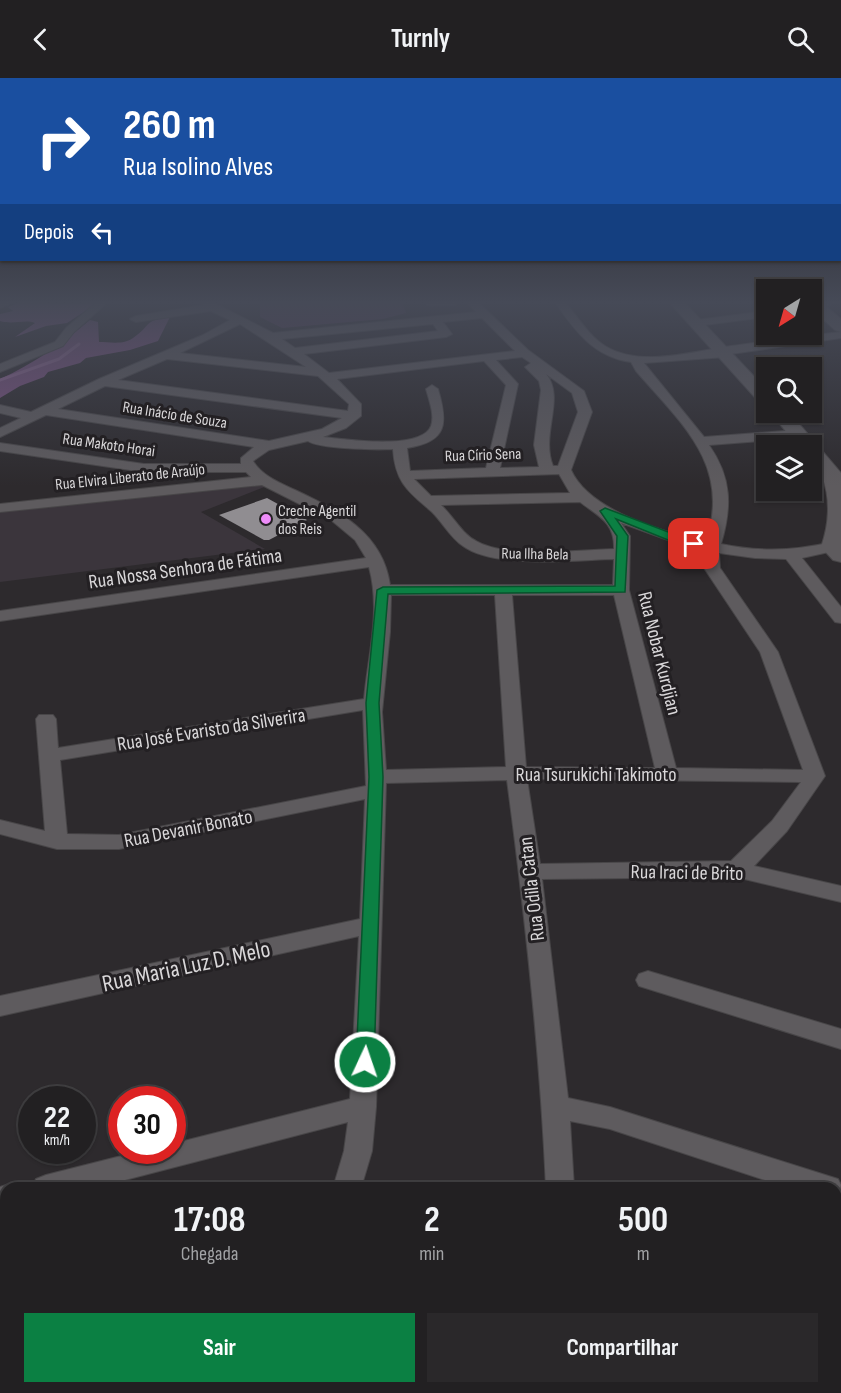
<!DOCTYPE html>
<html lang="pt">
<meta charset="utf-8">
<style>
:root{--surface:#222022;--page:#2a282a;--text:#f1f3f6;--muted:#a2a3a5;--line:#3f3e40;--accent:#0b8043}
body{margin:0;font-family:"Sofia Sans Condensed",sans-serif;background:var(--page);color:var(--text);height:100vh;display:flex;flex-direction:column;font-size:22px;white-space:nowrap}
*{box-sizing:border-box;margin:0}
p{font-size:20px;color:var(--muted)}
.icon{flex:none;width:33px;height:33px;fill:none;stroke:currentColor;stroke-width:2;stroke-linecap:round;stroke-linejoin:round}
.map{position:relative;flex:1;overflow:hidden}
.drawer{position:absolute;left:0px;top:1104px;width:842px;height:212px;display:flex;flex-direction:column;background:var(--surface);border-radius:18px 18px 0 0;box-shadow:0 2px 4px #0004,0 0 0 2px var(--line)}
.drawer>*{flex:none}
.top-card{position:absolute;left:0px;top:0px;width:842px;height:183px;box-shadow:0 2px 4px #0004,0 0 0 2px var(--line);background:#1a4fa0;color:#fff;overflow:hidden}
.needle{width:39px;rotate:217deg}
.fabs{position:absolute;left:756px;top:201px;display:grid;gap:12px}
.fabs a{display:grid;place-items:center;width:66px;height:66px;border-radius:0px;background:var(--surface);box-shadow:0 2px 4px #0004,0 0 0 2px var(--line);font-size:30px}
.speed{position:absolute;left:18px;top:1008px;display:flex;gap:12px;font-size:30px;font-weight:700;text-align:center}
.speed>*{display:grid;place-content:center;width:78px;height:78px;border-radius:50%;background:var(--surface);box-shadow:0 2px 4px #0004,0 0 0 2px var(--line);line-height:1}
.speed small{font-size:15px;font-weight:400}
.speed .limit{border:9px solid #d22;background:#fff;color:#111}
.pin{position:absolute;display:grid;place-items:center;width:51px;height:51px;color:#fff;margin:-26px;border-radius:12px;box-shadow:0 3px 9px #0006}
.me{position:absolute;width:66px;margin:-33px;rotate:3deg;stroke-linejoin:round;filter:drop-shadow(0 0 4px #0008)}
.turn{display:flex;align-items:center;gap:21px;height:126px;padding:0 24px;font-size:27px}
.turn .icon{width:78px;height:78px;stroke-width:2.5}
.turn b{display:block;font-size:42px;line-height:51px}
.then{display:flex;align-items:center;height:57px;padding:0 24px;background:#0003;gap:12px;font-size:22px}
.eta{display:flex;justify-content:space-evenly;align-items:center;height:102px;text-align:center}
.eta b{font-size:36px;font-weight:700;line-height:42px}
.action{display:flex;gap:12px;margin-top:auto;padding:12px 24px}
.action a{flex:1;height:69px;border-radius:0px;background:var(--accent);color:#fff;font-size:24px;font-weight:700;line-height:69px;text-align:center}
.action a+a{background:var(--page);color:var(--text)}
header{display:flex;justify-content:space-between;align-items:center;height:78px;padding:0 24px;background:var(--surface);font-size:27px;font-weight:700}
.map>svg:first-child{display:block}
.built{fill:#3b353c}
.green{fill:#513754}
.forest{fill:#7a507f}
.lines{fill:none;stroke-linecap:round;stroke-linejoin:round}
.stream{stroke:#916695;stroke-width:3}
.building{fill:#908d91}
.street-casing{stroke:#484648;stroke-width:2}
.secondary-casing{stroke:#484648;stroke-width:2}
.street{fill:#5e5b5e;fill-rule:evenodd}
.secondary{fill:#5e5b5e;fill-rule:evenodd}
.route{fill:#0b8043;stroke:#07532c;stroke-width:1.5}
.poi-dot{fill:#ee8cf9;stroke:#232023;stroke-width:2}
.labels{text-anchor:middle;stroke-width:6;stroke-linejoin:round;paint-order:stroke}
.far-street-label{font-size:16px;fill:#d9d7d9;stroke:#232023}
.far-poi-label{font-size:16px;fill:#d9d7d9;stroke:#232023;text-anchor:start}
.street-label{font-size:20px;fill:#d9d7d9;stroke:#232023}
.near-street-label{font-size:24px;fill:#d9d7d9;stroke:#232023}
</style>
<header><svg class="icon" aria-label="back" viewBox="0 0 24 24"><path d="M15 5l-7 7 7 7"/></svg>Turnly<svg class="icon" aria-label="search" viewBox="0 0 24 24"><circle cx="10" cy="10" r="6"/><path d="M15 15l6 6"/></svg></header>
<div class="map">
<svg width="841" height="1315" viewBox="0 0 841 1315">
<rect width="100%" height="100%" fill="#2d2a2d"/>
<polygon class="built" points="262,404 267,408 201,434 265,471 0,504 0,433"/>
<polygon class="green" points="260,224 402,224 406,235 383,241 282,250 260,239"/>
<g class="forest">
<path d="M 21,224 C 37,224 54,225 70,226 C 79,226 90,224 99,224 L 67,245 L 46,248 L 15,259 L 35,245 C 25,241 13,247 0,243 L 0,236 L 13,233 L 8,229 Z"/>
<path d="M 170,239 L 158,263 L 130,272 L 86,280 L 80,285 L 48,294 L 44,299 L 20,308 L 0,320 L 0,301 C 33,286 62,266 90,242 L 98,244 L 99,264 C 110,264 124,267 133,260 C 153,246 142,243 170,239 Z"/>
</g>
<g class="lines">
<polyline class="stream" points="0,302 59,281 79,266"/>
</g>
<polygon class="building" points="267,420 307,442 269,462 264,462 219,437"/>
<g class="lines">
<defs>
<g id="street">
<polygon points="0,224 14,224 0,230"/>
<polygon points="97,224 108,224 74,254 63,268 0,294 0,286 55,264 66,250"/>
<path d="M 201,224 L 212,224 L 273,255 L 476,234 L 467,224 L 478,224 L 528,272 L 584,313 L 592,334 L 571,392 C 589,433 665,455 706,463 C 732,387 681,345 636,293 L 631,284 C 594,279 575,253 555,224 L 565,224 C 577,238 589,258 605,268 C 641,290 694,273 731,268 C 768,263 804,258 841,254 L 841,260 L 731,276 L 725,279 L 644,285 L 704,359 L 798,352 L 805,356 L 798,360 L 709,367 C 732,400 732,429 721,466 C 758,474 795,473 832,464 L 840,469 L 838,472 L 802,480 L 841,529 L 841,545 L 835,544 L 786,481 L 755,480 L 719,475 L 720,490 L 778,574 L 825,698 L 787,753 L 754,788 L 841,808 L 841,824 L 736,799 L 542,801 L 568,1020 L 610,1029 L 838,1101 L 841,1107 L 838,1119 L 836,1120 L 836,1110 L 789,1110 L 610,1051 L 570,1043 L 574,1110 L 546,1110 C 540,973 525,837 507,702 L 386,705 L 376,1029 L 372,1073 L 361,1110 L 333,1110 L 344,1073 L 348,1044 L 94,1110 L 32,1110 L 36,1101 L 46,1097 L 145,1072 L 172,1072 L 172,1066 L 350,1021 L 359,858 L 0,938 L 0,918 L 360,841 L 365,721 L 119,771 L 57,771 L 0,756 L 0,742 L 45,753 L 36,641 L 39,637 L 53,637 L 56,641 L 58,670 L 364,621 C 368,577 381,533 369,489 L 0,543 L 0,533 L 366,480 L 355,462 L 331,442 L 262,407 L 0,434 L 0,426 L 251,399 L 246,394 L 144,394 L 0,373 L 0,365 L 144,386 L 241,386 L 241,380 L 254,369 L 46,337 L 0,359 L 0,350 L 21,340 L 0,335 L 0,327 L 31,334 L 99,301 L 203,257 L 230,242 L 211,233 L 136,244 L 130,241 L 136,238 L 203,227 ZM 482,240 L 515,273 L 329,295 L 304,276 L 446,259 L 452,256 L 443,244 ZM 240,246 L 306,289 L 180,275 ZM 433,246 L 438,253 L 295,270 L 282,261 ZM 522,279 L 531,285 L 525,289 L 539,303 L 541,312 L 534,367 L 539,389 L 500,390 L 518,306 L 496,282 ZM 167,281 L 318,298 L 349,326 L 348,333 L 118,302 ZM 484,283 L 506,307 L 486,390 L 410,393 L 407,370 C 448,364 448,345 438,311 L 432,307 L 426,311 C 429,322 435,337 431,348 C 421,373 344,361 323,359 L 346,350 L 361,338 L 361,326 L 337,301 ZM 546,296 L 572,315 L 578,334 L 558,388 L 553,388 C 540,356 566,320 546,296 ZM 105,308 L 342,340 L 322,351 L 269,363 L 58,331 ZM 308,363 C 319,371 377,372 393,371 C 395,405 409,414 432,434 C 443,445 450,459 463,468 C 494,491 576,482 614,481 L 613,507 L 390,507 C 383,455 338,432 295,412 C 280,405 262,398 253,383 L 269,372 ZM 559,396 L 570,415 L 431,418 L 414,401 ZM 580,424 C 598,438 615,444 614,471 C 578,472 507,481 476,463 C 462,456 453,438 441,427 ZM 621,445 L 668,462 L 704,472 L 704,490 L 760,574 L 803,692 L 676,690 L 629,512 L 630,458 ZM 391,517 L 495,517 L 506,689 L 386,692 L 382,634 L 390,554 ZM 512,517 L 614,517 L 655,690 L 526,689 ZM 363,632 L 366,708 L 119,757 L 67,756 L 60,682 ZM 527,701 L 801,704 L 772,743 L 731,783 L 540,786 Z"/>
<polygon points="427,224 460,224 455,227 431,228 427,227"/>
<polygon points="821,224 836,224 812,233 812,227"/>
<polygon points="766,233 766,239 697,248 691,245 697,242"/>
<polygon points="648,893 841,951 841,971 639,908 636,902 639,896"/>
<polygon points="6,1107 14,1110 6,1110 6,1133 0,1135 0,1109"/>
<polygon points="6,1244 6,1274 0,1276 0,1246"/>
<polygon points="250,1310 283,1310 281,1315 248,1315"/>
</g>
<g id="secondary">
<polygon points="669,224 684,224 766,311 766,326 760,325"/>
<polygon points="812,224 821,224 841,241 841,254 835,252 812,231"/>
<path d="M 770,334 L 789,334 L 841,395 L 841,484 L 833,482 L 821,469 C 829,447 831,421 822,398 C 817,382 812,390 812,368 L 798,368 Z"/>
</g>
</defs>
<use href="#street" class="street-casing"/>
<use href="#secondary" class="secondary-casing"/>
<use href="#street" class="street"/>
<use href="#secondary" class="secondary"/>
</g>
<linearGradient id="sky" x2="0" y2="1"><stop stop-color="#191719"/><stop offset="0.55" stop-color="#464a57"/><stop offset="1" stop-color="#464a57" stop-opacity="0"/></linearGradient>
<rect width="841" height="408" fill="url(#sky)"/>
<polygon class="route" points="605,430 700,466 694,469 673,464 616,441 628,458 625,514 388,516 379,625 383,699 374,984 371,989 365,991 359,989 356,984 369,699 366,625 377,512 383,509 615,508 617,458 600,433"/>
<circle class="poi-dot" cx="266" cy="441" r="6"/>
<g class="labels">
<g class="far-street-label">
<text transform="translate(175 336) rotate(9)" y="6">Rua Inácio de Souza</text>
<text transform="translate(109 366) rotate(8)" y="6">Rua Makoto Horai</text>
<text transform="translate(483 376) rotate(-2)" y="6">Rua Círio Sena</text>
<text transform="translate(130 398) rotate(-6)" y="6">Rua Elvira Liberato de Araújo</text>
<text transform="translate(535 475) rotate(1)" y="6">Rua Ilha Bela</text>
</g>
<g class="far-poi-label">
<text x="278" y="438">Creche Agentil<tspan x="278" dy="18">dos Reis</tspan></text>
</g>
<g class="street-label">
<text transform="translate(185 490) rotate(-8)" y="7">Rua Nossa Senhora de Fátima</text>
<text transform="translate(660 575) rotate(76)" y="7">Rua Nobar Kurdjian</text>
<text transform="translate(211 651) rotate(-9)" y="7">Rua José Evaristo da Silverira</text>
<text x="596" y="703">Rua Tsurukichi Takimoto</text>
<text transform="translate(188 750) rotate(-11)" y="7">Rua Devanir Bonato</text>
<text transform="translate(687 794) rotate(1)" y="7">Rua Iraci de Brito</text>
<text transform="translate(531 811) rotate(-97)" y="7">Rua Odila Catan</text>
</g>
<g class="near-street-label">
<text transform="translate(186 888) rotate(-12)" y="8">Rua Maria Luz D. Melo</text>
</g>
</g>
</svg>
<div class="fabs">
<a><svg class="needle" viewBox="-14 -14 28 28"><path d="M0-13l5 13h-10z" fill="#e53935"/><path d="M0 13l5-13h-10z" fill="#a2a3a5"/></svg></a>
<a><svg class="icon" aria-label="search" viewBox="0 0 24 24"><circle cx="10" cy="10" r="6"/><path d="M15 15l6 6"/></svg></a>
<a><svg class="icon" aria-label="layers" viewBox="0 0 24 24"><path d="M12 4l9 5-9 5-9-5zM3 14l9 5 9-5"/></svg></a>
</div>
<div class="speed"><div>22<small>km/h</small></div><div class="limit">30</div></div>
<div class="pin" style="left:694px;top:466px;background:#d93025"><svg class="icon" aria-label="arrive" viewBox="0 0 24 24"><path d="M6 21V4h12l-3 4 3 4H6"/></svg></div>
<svg class="me" style="left:365px;top:984px" viewBox="-20 -20 40 40"><circle r="17" fill="#0b8043" stroke="#fff" stroke-width="3"/><path d="M0-11L8 9 0 5-8 9z" fill="#fff"/></svg>
<div class="top-card">
<div class="turn"><svg class="icon" aria-label="right" viewBox="0 0 24 24"><path d="M7 20v-9h11M14 6l5 5-5 5"/></svg><div><b>260 m</b>Rua Isolino Alves</div></div>
<div class="then">Depois<svg class="icon" aria-label="left" viewBox="0 0 24 24"><path d="M17 20v-9H6M10 6l-5 5 5 5"/></svg></div>
</div>
<section class="drawer">
<div class="eta">
<div><b>17:08</b><p>Chegada</p></div>
<div><b>2</b><p>min</p></div>
<div><b>500</b><p>m</p></div>
</div>
<div class="action"><a>Sair</a><a>Compartilhar</a></div>
</section>
</div>
